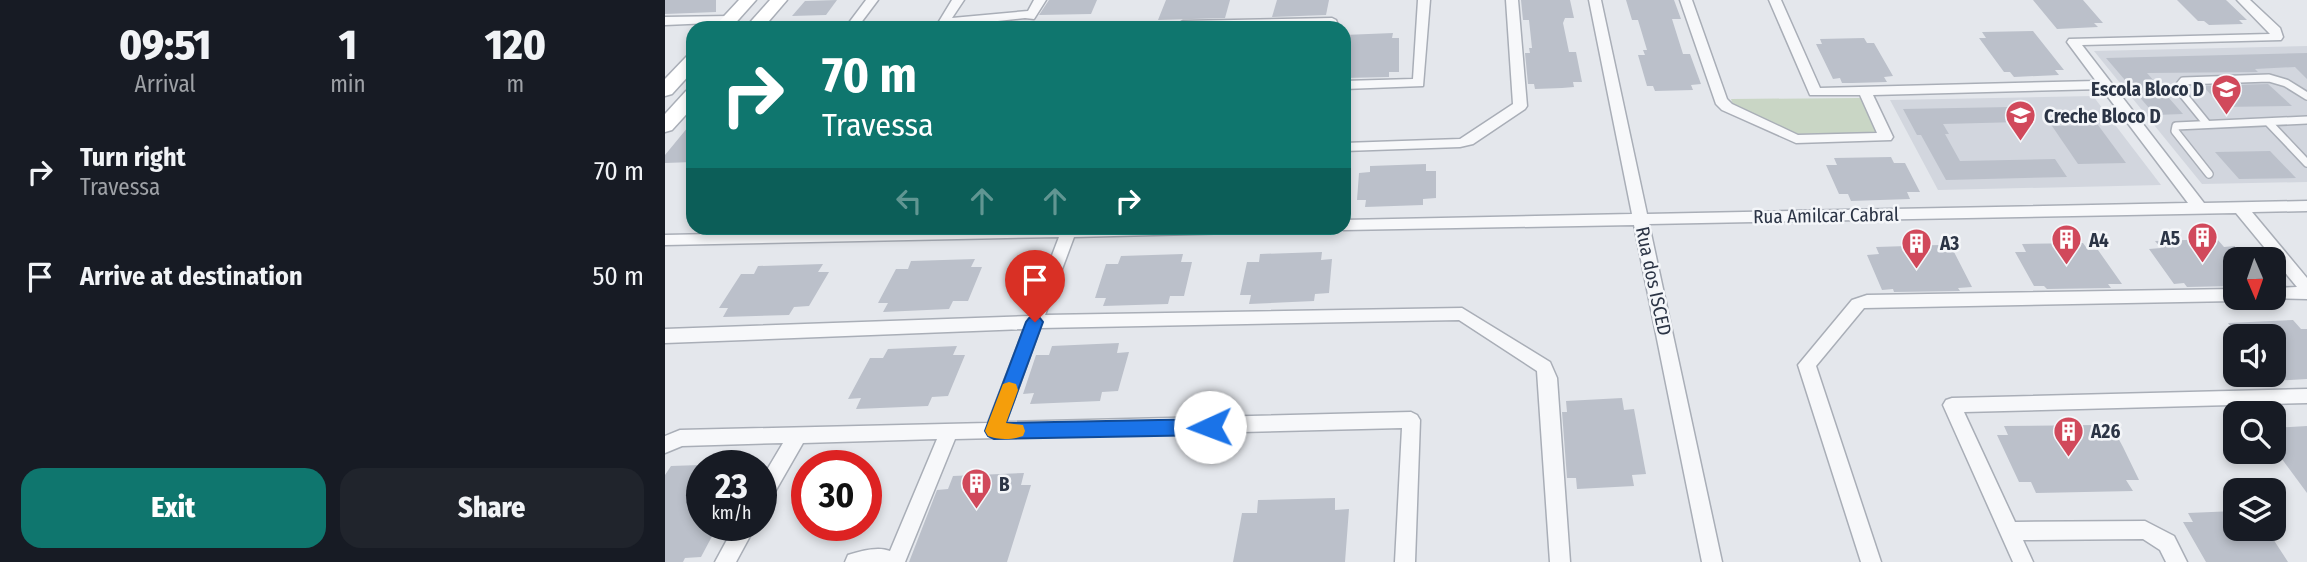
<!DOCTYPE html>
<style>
:root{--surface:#171b24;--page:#20242c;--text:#f1f3f6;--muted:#9ea1a6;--accent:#0f766e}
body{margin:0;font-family:"Fira Sans Condensed",sans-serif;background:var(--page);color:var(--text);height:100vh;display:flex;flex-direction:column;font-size:26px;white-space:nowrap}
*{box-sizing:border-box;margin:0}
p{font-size:23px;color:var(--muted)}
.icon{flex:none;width:38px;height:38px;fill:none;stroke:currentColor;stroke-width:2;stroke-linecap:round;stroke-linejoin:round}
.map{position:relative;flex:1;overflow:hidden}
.sheet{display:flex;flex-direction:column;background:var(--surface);width:665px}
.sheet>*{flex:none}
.hud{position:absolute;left:21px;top:21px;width:665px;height:214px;border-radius:21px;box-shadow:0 4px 10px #0003;background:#0f766e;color:#fff;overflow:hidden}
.needle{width:46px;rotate:178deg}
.tools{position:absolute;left:1558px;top:247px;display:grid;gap:14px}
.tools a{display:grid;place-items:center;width:63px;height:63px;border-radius:14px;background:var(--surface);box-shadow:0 4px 10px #0003;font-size:35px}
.speed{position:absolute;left:21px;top:450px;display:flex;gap:14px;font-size:35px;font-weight:700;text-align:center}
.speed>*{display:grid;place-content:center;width:91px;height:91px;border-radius:50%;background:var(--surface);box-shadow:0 4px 10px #0003;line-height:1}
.speed small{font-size:18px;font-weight:400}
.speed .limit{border:10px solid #d22;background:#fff;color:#111}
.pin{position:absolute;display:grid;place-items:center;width:60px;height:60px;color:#fff;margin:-72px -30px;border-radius:50% 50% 50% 0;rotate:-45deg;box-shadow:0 0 7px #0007}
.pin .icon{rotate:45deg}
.me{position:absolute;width:77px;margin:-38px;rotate:268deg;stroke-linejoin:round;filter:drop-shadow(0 0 5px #0008)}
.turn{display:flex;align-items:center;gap:24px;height:147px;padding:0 21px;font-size:32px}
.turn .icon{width:91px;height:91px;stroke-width:2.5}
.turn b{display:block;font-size:49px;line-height:60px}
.lanes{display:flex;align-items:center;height:66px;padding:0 21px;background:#0003;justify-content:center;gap:35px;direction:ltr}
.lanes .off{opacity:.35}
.eta{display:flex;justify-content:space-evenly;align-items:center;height:119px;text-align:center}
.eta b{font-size:42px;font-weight:800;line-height:49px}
.primary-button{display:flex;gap:14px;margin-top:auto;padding:14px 21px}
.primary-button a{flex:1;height:80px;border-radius:21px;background:var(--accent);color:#fff;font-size:28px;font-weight:800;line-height:80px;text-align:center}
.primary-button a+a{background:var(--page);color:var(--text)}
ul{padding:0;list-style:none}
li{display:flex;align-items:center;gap:21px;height:105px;padding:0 21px}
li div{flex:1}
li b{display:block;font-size:26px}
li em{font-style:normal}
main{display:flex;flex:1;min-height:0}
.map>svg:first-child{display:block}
.built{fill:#d2d6de}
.green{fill:#c9d6c5}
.building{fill:#bbc0ca}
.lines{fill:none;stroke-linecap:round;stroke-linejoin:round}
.lane-casing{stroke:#a9aeb7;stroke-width:10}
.street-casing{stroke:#a9aeb7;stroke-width:3}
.secondary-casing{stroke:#a9aeb7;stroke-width:3}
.lane{stroke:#f7f8fa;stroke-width:7}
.street{fill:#f7f8fa;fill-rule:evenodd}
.secondary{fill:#fff;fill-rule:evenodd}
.route{fill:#1a73e8;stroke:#114b97;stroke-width:2}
.slow{fill:#f59e0b}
.labels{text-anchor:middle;stroke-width:5;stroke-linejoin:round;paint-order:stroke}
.poi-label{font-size:19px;font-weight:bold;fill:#2b3445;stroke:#f4f6f9;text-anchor:start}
.street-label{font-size:19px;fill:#2b3445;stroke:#f4f6f9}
</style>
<main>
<section class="sheet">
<div class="eta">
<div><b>09:51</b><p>Arrival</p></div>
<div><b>1</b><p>min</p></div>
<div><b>120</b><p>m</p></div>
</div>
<ul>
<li><svg class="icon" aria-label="right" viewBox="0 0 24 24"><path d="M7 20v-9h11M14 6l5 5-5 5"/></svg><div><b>Turn right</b><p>Travessa</p></div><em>70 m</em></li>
<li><svg class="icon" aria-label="arrive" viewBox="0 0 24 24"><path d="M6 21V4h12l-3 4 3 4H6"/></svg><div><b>Arrive at destination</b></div><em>50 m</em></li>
</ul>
<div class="primary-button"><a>Exit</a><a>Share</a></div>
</section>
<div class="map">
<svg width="1642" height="562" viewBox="0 0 1642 562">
<rect width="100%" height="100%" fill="#e4e7ec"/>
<g class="built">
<polygon points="1642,46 1642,182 1537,184 1429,51"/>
<polygon points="1428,96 1496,185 1273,190 1225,100"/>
</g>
<polygon class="green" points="1195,98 1201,100 1216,133 1127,134 1069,107 1066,99"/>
<g class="building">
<polygon points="0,0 51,0 51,12 0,14"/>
<polygon points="172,0 161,15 127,16 140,1"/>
<polygon points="384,0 432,0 426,14 374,15"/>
<polygon points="501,0 565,0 560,18 493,20"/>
<polygon points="612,0 664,0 661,15 607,17"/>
<polygon points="856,0 905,0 909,18 900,18 898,23 904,52 911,52 917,82 908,82 909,87 897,88 870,89 869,84 863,84 860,53 865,53 864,48 867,48 864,20 858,20"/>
<polygon points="961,0 1009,0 1016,19 1007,19 1018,54 1025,54 1036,84 1026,85 1028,90 990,91 988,86 982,86 973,55 980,55 978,50 982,50 973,20 967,20"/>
<polygon points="1368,0 1418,0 1438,23 1429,23 1433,27 1392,29"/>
<polygon points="1512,0 1561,0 1582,20 1574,20 1578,24 1544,25 1539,21 1533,21"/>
<polygon points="1368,31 1399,70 1390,70 1394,75 1349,77 1345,72 1339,72 1314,38 1321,38 1317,32"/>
<polygon points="728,33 727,38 734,38 734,72 724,72 724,77 679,78 679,35"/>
<polygon points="1199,38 1202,43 1209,43 1228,76 1219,77 1222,82 1187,83 1177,83 1175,78 1168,79 1151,44 1157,44 1155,39"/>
<polygon points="1642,53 1642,79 1630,67 1590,69 1593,72 1482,73 1518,114 1490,115 1441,58"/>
<polygon points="1603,84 1627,106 1557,107 1538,86"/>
<polygon points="1345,107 1355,122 1278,124 1284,134 1280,134 1295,161 1390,159 1402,177 1281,180 1256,135 1252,135 1238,109"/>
<polygon points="28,121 28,162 0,163 0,155"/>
<polygon points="1433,125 1461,163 1413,164 1387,126"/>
<polygon points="1605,151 1631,178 1574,179 1550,152"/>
<polygon points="1226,157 1229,163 1240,163 1255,192 1242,192 1245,199 1186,201 1183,194 1174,194 1161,165 1172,165 1169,158"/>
<polygon points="761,164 761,171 771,171 771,198 758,199 758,205 700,207 701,200 692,200 694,173 705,172 705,166"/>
<polygon points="1552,239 1559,247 1570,246 1570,286 1522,287 1519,283 1509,284 1484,249 1496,248 1490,241"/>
<polygon points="1418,243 1423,250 1433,250 1457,284 1443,284 1446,288 1382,289 1379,286 1369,286 1350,252 1361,252 1357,244"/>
<polygon points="1274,245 1278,252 1289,252 1307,287 1293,288 1295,291 1229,292 1228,289 1217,290 1202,255 1214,254 1211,247"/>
<polygon points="657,252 656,260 667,259 664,293 650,294 649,301 584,304 586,295 575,295 582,262 594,262 595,254"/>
<polygon points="518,254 516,262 527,262 519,296 505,296 503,304 438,306 441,298 430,298 441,264 453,264 456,256"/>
<polygon points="310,259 306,267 317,267 303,301 288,301 284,309 218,312 223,303 213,303 231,269 243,269 246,261"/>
<polygon points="158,264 153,272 164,272 144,306 129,307 124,315 58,317 63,308 54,308 76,274 89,274 93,266"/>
<polygon points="1628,320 1636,329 1642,329 1642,379 1608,381 1608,336 1572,336 1563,323"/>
<polygon points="454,343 452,353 464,352 453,391 437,392 435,401 365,404 369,393 358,394 371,355 384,355 387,346"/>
<polygon points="292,346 288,355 300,355 283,396 267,397 263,406 191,409 196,398 183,399 205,358 218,358 223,349"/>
<polygon points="957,398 959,410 969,409 981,474 967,475 969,486 912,489 911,478 902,478 897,412 902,412 901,401"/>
<polygon points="1433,425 1438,434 1451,434 1458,447 1474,480 1461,480 1468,491 1371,493 1366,482 1354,482 1332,435 1343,435 1339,426"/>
<polygon points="1642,426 1642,493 1608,447 1608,428"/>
<polygon points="35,465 37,465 37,525 53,525 36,557 20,558 18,562 0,562 0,475 6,466"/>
<polygon points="359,473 356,485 366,485 342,562 244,562 272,490 283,489 288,476"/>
<polygon points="670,498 670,510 684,509 680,562 568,562 577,513 592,513 593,500"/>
<polygon points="1570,511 1570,528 1601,528 1623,562 1541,562 1518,522 1528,522 1523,513"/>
</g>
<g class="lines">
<defs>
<g id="lane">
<polyline points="1604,123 1642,163"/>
<polyline points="1542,124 1516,92 1514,86 1518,81 1604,78 1621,83 1642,96"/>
<polyline points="1544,174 1510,131 1511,126 1642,120"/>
</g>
<g id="street">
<polygon points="201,0 213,0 192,28 180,28"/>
<polygon points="287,0 299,0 287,18 363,11 369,0 381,0 369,19 360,18 270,28"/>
<polygon points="753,0 765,0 758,86 679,89 679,81 748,79"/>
<polygon points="841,0 853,0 862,106 860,109 808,144 795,147 679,151 679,143 795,139 848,104"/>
<polygon points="924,0 936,0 982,214 1523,203 1437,89 1208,95 1228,137 1226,140 1131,143 1057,110 1051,104 1015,0 1027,0 1062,99 1067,104 1133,135 1212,133 1195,95 1145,95 1104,0 1116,0 1155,88 1431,81 1402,42 1404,39 1605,34 1572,0 1585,0 1615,28 1618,37 1616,40 1417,45 1539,203 1642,201 1642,211 1587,212 1642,278 1642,299 1602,298 1608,298 1608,288 1632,287 1571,213 984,224 1057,562 1037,562 969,225 679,230 673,228 679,228 679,220 967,214"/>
<polygon points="65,16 69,18 69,22 0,25 0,17"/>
<polygon points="667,18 671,20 674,28 662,28 662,26 506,28 518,21"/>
<path d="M 337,228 L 576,228 L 569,233 L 409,237 L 380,315 L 797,308 L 885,362 L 892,378 L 905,562 L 885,562 L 872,371 L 794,320 L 375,328 L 341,422 L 746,412 L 752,415 L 755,420 L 750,562 L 730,562 L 737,428 L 290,439 L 240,562 L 180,562 L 183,555 C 195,551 213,546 225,551 L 272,439 L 138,443 L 103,504 L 96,507 L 96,480 L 118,443 L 17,446 L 0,453 L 0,436 L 15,430 L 323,423 L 359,329 L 0,343 L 0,329 L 364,316 L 394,237 L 0,245 L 0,235 Z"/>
<polygon points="1570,289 1570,298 1577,298 1570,301 1199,308 1151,366 1216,562 1196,562 1133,365 1187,300 1202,295"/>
<polygon points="1642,389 1642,403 1299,412 1350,522 1480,521 1509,536 1522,562 1501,562 1495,550 1478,539 1358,540 1368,562 1348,562 1278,405 1281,400 1287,398"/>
<polygon points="70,525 91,525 71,562 50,562"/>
</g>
<g id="secondary">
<polygon points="74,0 91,0 66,28 48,28"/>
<polygon points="105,0 122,0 98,28 80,28"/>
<polygon points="28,55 28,71 7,94 0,96 0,79 22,56"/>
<polygon points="28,89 28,107 7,130 0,132 0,114 21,91"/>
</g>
</defs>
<use href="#lane" class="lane-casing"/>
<use href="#street" class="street-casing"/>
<use href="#secondary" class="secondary-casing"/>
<use href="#lane" class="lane"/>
<use href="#street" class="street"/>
<use href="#secondary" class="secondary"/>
</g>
<polygon class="route" points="370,316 375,318 378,322 341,423 545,419 551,421 554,427 551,433 545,435 329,439 323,436 320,431 361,322 364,318"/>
<path class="slow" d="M 344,382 L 351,384 L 353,390 L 341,423 L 358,425 L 360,431 L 358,436 C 347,440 333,440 323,436 L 320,431 L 338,384 Z"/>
<defs>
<symbol id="school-pin" viewBox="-11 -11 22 30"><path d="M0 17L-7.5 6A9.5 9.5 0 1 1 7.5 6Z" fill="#d1495b" stroke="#f4f6f9"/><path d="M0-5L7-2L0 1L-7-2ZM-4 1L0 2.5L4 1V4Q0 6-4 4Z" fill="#fff"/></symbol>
<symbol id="building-pin" viewBox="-11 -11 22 30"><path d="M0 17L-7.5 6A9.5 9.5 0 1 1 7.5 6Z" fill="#d1495b" stroke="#f4f6f9"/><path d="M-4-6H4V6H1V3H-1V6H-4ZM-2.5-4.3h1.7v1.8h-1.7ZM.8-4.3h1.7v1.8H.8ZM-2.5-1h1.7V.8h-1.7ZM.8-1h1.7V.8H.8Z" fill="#fff"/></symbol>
</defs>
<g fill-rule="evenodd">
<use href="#school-pin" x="1544" y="72" width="35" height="47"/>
<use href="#school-pin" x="1338" y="98" width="35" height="47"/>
<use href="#building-pin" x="1520" y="220" width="35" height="47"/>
<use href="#building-pin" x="1384" y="222" width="35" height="47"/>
<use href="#building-pin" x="1234" y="226" width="35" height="47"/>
<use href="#building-pin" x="1386" y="414" width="35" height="47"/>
<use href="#building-pin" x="294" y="466" width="35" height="47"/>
</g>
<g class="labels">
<g class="poi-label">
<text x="1539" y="96" text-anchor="end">Escola Bloco D</text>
<text x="1379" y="123">Creche Bloco D</text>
<text x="1515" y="245" text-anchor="end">A5</text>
<text x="1424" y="247">A4</text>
<text x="1275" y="250">A3</text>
<text x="1426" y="438">A26</text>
<text x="334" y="491">B</text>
</g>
<g class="street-label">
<text transform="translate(1161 215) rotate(-1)" y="7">Rua Amilcar Cabral</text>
<text transform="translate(989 281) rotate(78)" y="7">Rua dos ISCED</text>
</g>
</g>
</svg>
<div class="tools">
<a><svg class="needle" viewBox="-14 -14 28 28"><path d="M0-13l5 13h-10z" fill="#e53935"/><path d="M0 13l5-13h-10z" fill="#9ea1a6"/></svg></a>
<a><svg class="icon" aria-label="sound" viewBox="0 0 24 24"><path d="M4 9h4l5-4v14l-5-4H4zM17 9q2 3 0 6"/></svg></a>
<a><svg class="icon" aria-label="search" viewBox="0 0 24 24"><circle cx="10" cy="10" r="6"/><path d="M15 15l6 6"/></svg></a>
<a><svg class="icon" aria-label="layers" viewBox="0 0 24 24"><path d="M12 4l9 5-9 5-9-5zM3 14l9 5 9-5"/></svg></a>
</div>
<div class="speed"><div>23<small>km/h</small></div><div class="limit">30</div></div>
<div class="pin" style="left:370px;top:322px;background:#d93025"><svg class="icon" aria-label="arrive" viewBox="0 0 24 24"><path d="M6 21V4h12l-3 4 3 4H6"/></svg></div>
<svg class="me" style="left:545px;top:427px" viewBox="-20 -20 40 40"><circle r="19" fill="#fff"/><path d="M0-13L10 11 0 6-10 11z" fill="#1a73e8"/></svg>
<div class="hud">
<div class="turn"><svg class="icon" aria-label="right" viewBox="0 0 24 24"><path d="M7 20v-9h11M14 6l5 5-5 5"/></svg><div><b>70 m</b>Travessa</div></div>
<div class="lanes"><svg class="icon off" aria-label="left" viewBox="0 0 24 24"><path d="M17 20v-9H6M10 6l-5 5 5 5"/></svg><svg class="icon off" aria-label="ahead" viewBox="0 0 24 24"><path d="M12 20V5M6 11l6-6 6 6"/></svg><svg class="icon off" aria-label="ahead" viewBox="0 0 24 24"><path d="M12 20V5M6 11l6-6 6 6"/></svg><svg class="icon" aria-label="right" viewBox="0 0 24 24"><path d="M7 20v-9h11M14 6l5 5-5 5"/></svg></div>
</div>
</div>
</main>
